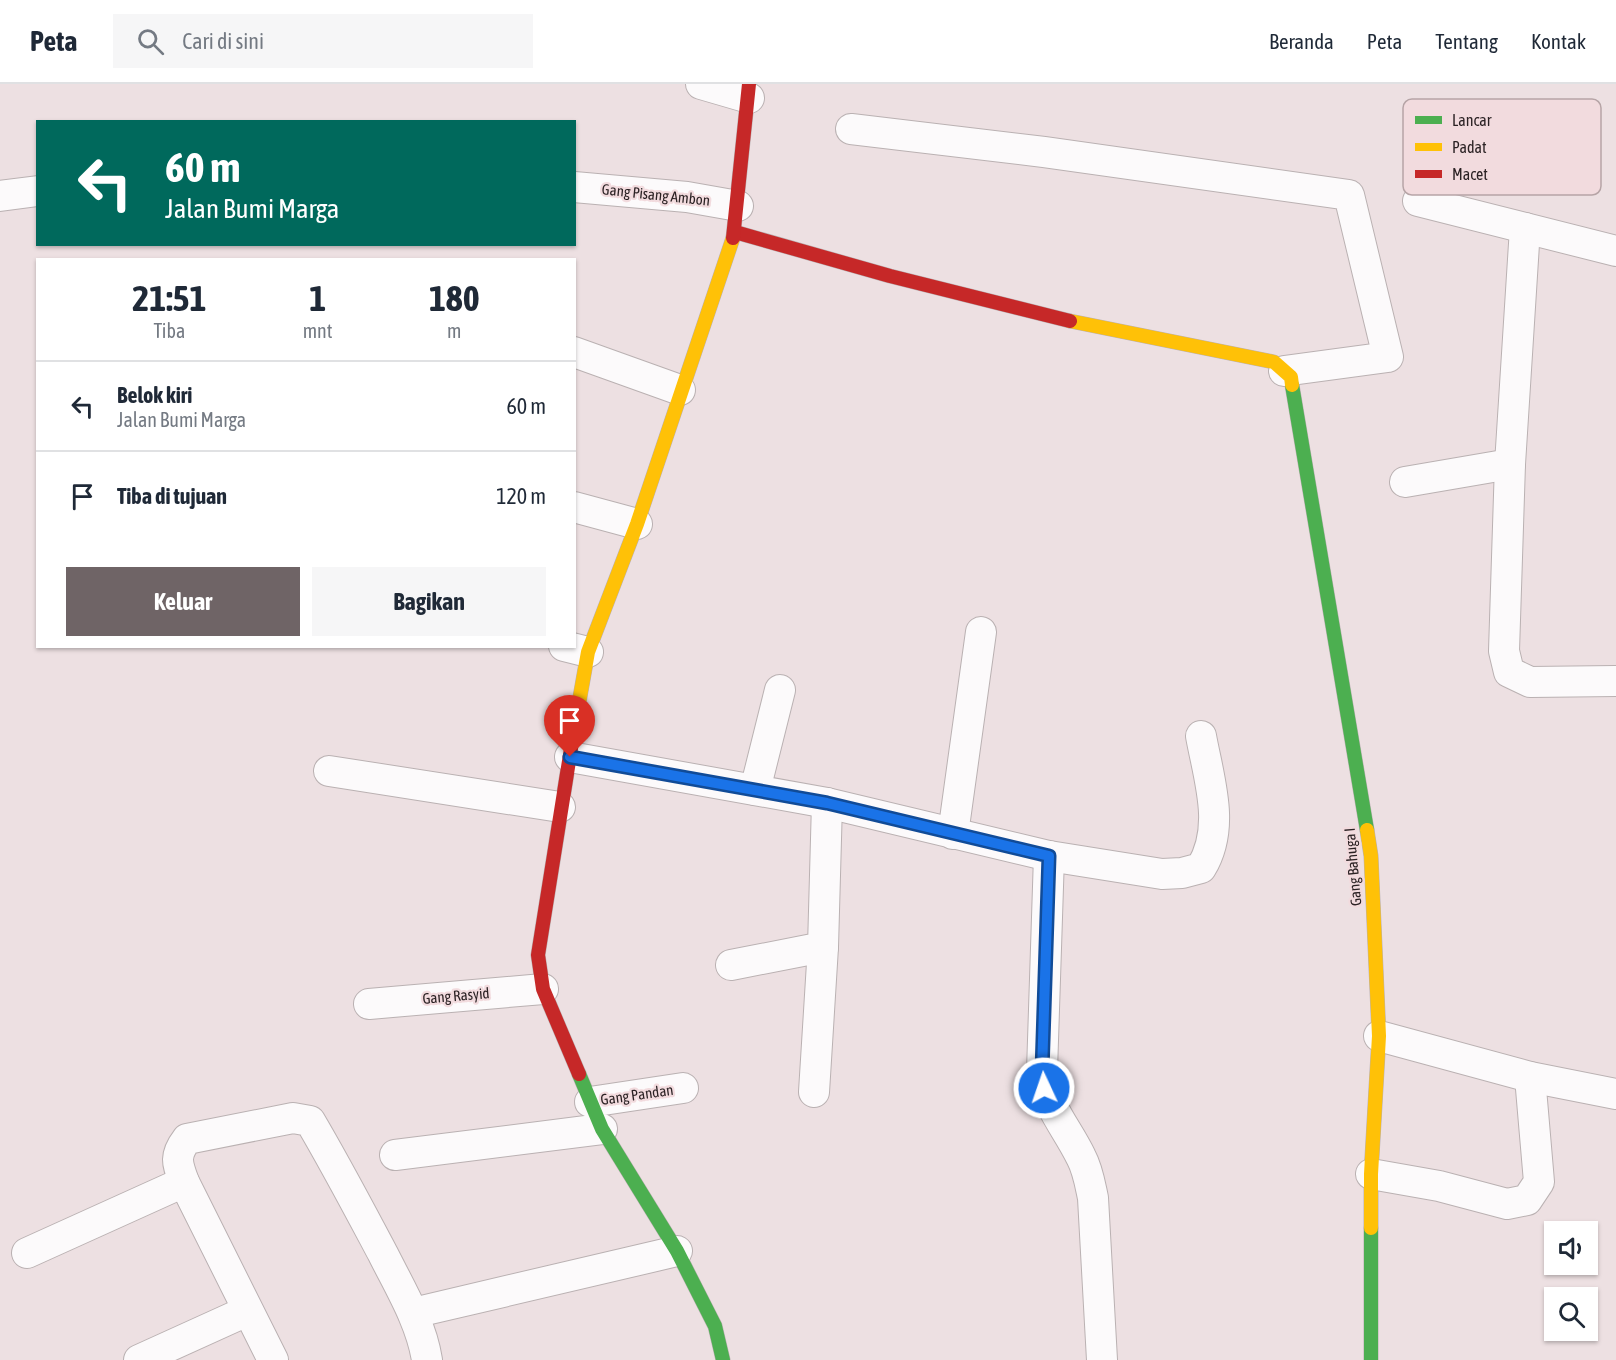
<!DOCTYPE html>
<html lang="id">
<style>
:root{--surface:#fff;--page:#f6f6f7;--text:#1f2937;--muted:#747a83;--line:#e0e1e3;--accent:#6f6466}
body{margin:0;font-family:"Asap Condensed",sans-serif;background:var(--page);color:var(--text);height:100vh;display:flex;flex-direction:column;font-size:22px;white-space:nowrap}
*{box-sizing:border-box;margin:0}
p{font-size:20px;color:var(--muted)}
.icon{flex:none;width:33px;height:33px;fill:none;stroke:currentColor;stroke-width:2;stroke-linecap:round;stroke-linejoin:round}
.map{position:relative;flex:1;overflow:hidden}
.drawer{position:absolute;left:36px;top:174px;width:540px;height:390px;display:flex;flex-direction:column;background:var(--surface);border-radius:0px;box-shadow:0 2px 4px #0004}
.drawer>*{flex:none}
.guide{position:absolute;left:36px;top:36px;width:540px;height:126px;border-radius:0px;box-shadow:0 2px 4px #0004;background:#00695c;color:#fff;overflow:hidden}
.buttons{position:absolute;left:1544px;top:1137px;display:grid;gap:12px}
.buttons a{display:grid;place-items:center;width:54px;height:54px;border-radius:0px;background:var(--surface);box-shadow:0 2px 4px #0004;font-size:30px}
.pin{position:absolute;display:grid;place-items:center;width:51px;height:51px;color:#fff;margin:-62px -26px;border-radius:50% 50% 50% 0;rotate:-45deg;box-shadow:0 0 6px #0007}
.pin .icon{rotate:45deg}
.me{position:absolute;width:66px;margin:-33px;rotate:357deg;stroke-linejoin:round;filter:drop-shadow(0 0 4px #0008)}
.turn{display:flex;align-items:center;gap:21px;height:126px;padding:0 30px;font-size:27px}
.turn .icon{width:78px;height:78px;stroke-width:2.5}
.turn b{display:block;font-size:42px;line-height:51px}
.eta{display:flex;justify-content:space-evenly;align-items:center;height:102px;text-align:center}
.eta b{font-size:36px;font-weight:700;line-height:42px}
.primary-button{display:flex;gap:12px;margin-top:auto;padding:12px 30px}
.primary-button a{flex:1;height:69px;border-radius:0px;background:var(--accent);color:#fff;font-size:24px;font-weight:700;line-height:69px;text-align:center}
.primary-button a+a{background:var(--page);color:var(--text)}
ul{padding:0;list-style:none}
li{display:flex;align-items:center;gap:18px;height:90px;padding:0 30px;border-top:2px solid var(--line)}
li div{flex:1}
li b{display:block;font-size:22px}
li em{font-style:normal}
header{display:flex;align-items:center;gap:36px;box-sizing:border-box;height:84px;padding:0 30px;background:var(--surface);border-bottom:2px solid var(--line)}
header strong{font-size:28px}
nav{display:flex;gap:33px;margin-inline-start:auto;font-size:21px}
.search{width:420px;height:54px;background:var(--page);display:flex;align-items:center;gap:15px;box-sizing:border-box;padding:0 21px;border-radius:0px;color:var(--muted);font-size:22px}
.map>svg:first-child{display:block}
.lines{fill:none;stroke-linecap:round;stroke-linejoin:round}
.street-casing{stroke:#bab1b2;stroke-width:32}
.fast-casing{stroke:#bab1b2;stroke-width:15}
.slow-casing{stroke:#bab1b2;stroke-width:15}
.jam-casing{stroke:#bab1b2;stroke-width:15}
.street{stroke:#fcfafb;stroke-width:30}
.fast{stroke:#4caf50;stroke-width:14}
.slow{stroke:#ffc107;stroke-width:14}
.jam{stroke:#c62828;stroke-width:14}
.route-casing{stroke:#114b97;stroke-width:15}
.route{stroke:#1a73e8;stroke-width:10}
.labels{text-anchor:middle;stroke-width:4.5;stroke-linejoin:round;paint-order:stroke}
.street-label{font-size:15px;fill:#2b2224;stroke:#f2dbde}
.key{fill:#f2dbde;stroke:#b6a4a6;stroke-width:1.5}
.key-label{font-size:16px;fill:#2b2224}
</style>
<header>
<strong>Peta</strong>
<div class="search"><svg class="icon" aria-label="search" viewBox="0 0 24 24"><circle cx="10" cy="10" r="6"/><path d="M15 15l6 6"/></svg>Cari di sini</div>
<nav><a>Beranda</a><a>Peta</a><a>Tentang</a><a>Kontak</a></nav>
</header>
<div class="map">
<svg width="1616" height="1276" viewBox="0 0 1616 1276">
<rect width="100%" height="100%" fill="#ede0e2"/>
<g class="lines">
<defs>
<g id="street">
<polyline points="701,0 749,14"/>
<polyline points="851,45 1044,68 1349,111 1388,273 1284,287"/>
<polyline points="574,103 687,113 738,122"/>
<polyline points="0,112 38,107"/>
<polyline points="1418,117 1616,167"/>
<polyline points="1525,144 1510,380 1504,567 1509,588 1530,598 1616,597"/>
<polyline points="574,268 680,306"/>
<polyline points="1405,398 1510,380"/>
<polyline points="574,423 637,440"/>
<polyline points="564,562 588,568"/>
<path d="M 570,673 L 827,719 L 1049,772 L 1162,790 L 1182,789 L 1201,784 C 1226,743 1209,696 1201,652"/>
<polyline points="329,687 560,723"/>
<polyline points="755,706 780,606"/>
<polyline points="953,750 981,548"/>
<path d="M 1049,772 L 1042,987 C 1046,1023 1066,1042 1081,1073 C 1088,1086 1090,1100 1093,1114 L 1102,1276"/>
<polyline points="731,881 823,863 827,719"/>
<polyline points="369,920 543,905"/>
<polyline points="1379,952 1530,993 1616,1010"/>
<polyline points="814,1008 823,863"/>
<polyline points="590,1018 683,1004"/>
<polyline points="395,1071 602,1045"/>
<polyline points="1371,1090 1439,1102 1507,1120 1527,1116 1539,1098 1530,993"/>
<polyline points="27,1169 184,1098"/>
<polyline points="413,1229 677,1167"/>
<polyline points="139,1276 247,1227"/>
<path d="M 273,1276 L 184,1098 C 177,1079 174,1072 187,1055 L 293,1034 L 310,1037 C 336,1081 359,1125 383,1170 C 400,1204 421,1238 427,1276"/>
</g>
<g id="fast">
<polyline points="1292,301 1367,746"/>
<polyline points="579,990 602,1045 677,1167 715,1242 723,1276"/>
<polyline points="1371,1144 1371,1276"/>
</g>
<g id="slow">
<polyline points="1070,237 1274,278 1291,293 1292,301"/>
<polyline points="573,652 588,568 637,440 733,154"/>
<polyline points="1367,746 1371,772 1379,952 1371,1090 1371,1144"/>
</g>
<g id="jam">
<polyline points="735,148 890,192 1070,237"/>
<polyline points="733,154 749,0"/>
<polyline points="573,652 538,871 543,905 579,990"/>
</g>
</defs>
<use href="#street" class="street-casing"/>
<use href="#fast" class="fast-casing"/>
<use href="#slow" class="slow-casing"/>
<use href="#jam" class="jam-casing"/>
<use href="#street" class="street"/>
<use href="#fast" class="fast"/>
<use href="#slow" class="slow"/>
<use href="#jam" class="jam"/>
</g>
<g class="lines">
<defs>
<polyline id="route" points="570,673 827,719 1049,772 1042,987 1044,1004"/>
</defs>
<use href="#route" class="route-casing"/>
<use href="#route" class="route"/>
</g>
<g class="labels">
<g class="street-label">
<text transform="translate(656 111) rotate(6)" y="5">Gang Pisang Ambon</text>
<text transform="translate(1353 783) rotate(-95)" y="5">Gang Bahuga I</text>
<text transform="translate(456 912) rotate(-5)" y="5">Gang Rasyid</text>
<text transform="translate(637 1011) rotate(-8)" y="5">Gang Pandan</text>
</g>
</g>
<rect x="1403" y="15" width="198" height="96" rx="9" class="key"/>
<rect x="1415" y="32" width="27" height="8" fill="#4caf50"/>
<rect x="1415" y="59" width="27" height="8" fill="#ffc107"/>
<rect x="1415" y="86" width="27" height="8" fill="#c62828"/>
<g class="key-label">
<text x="1452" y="42">Lancar</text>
<text x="1452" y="69">Padat</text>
<text x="1452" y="96">Macet</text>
</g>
</svg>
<div class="buttons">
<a><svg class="icon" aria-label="sound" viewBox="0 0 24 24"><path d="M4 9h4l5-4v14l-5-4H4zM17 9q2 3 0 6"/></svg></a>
<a><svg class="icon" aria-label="search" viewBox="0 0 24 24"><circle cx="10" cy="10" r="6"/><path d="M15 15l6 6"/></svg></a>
</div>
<div class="pin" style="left:570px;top:673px;background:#d93025"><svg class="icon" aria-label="arrive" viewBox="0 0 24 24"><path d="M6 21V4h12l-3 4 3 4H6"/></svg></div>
<svg class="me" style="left:1044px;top:1004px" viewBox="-20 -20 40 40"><circle r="17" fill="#1a73e8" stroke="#fff" stroke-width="3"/><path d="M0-11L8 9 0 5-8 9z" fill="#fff"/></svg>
<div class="guide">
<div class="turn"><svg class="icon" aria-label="left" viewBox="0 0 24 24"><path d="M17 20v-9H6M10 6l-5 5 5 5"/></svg><div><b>60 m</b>Jalan Bumi Marga</div></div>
</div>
<section class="drawer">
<div class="eta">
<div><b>21:51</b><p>Tiba</p></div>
<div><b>1</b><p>mnt</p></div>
<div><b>180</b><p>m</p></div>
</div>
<ul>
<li><svg class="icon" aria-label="left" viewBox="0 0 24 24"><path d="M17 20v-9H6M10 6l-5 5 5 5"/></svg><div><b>Belok kiri</b><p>Jalan Bumi Marga</p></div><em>60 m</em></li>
<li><svg class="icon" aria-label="arrive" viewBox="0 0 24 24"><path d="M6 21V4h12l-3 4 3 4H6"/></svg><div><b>Tiba di tujuan</b></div><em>120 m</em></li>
</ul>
<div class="primary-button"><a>Keluar</a><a>Bagikan</a></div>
</section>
</div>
